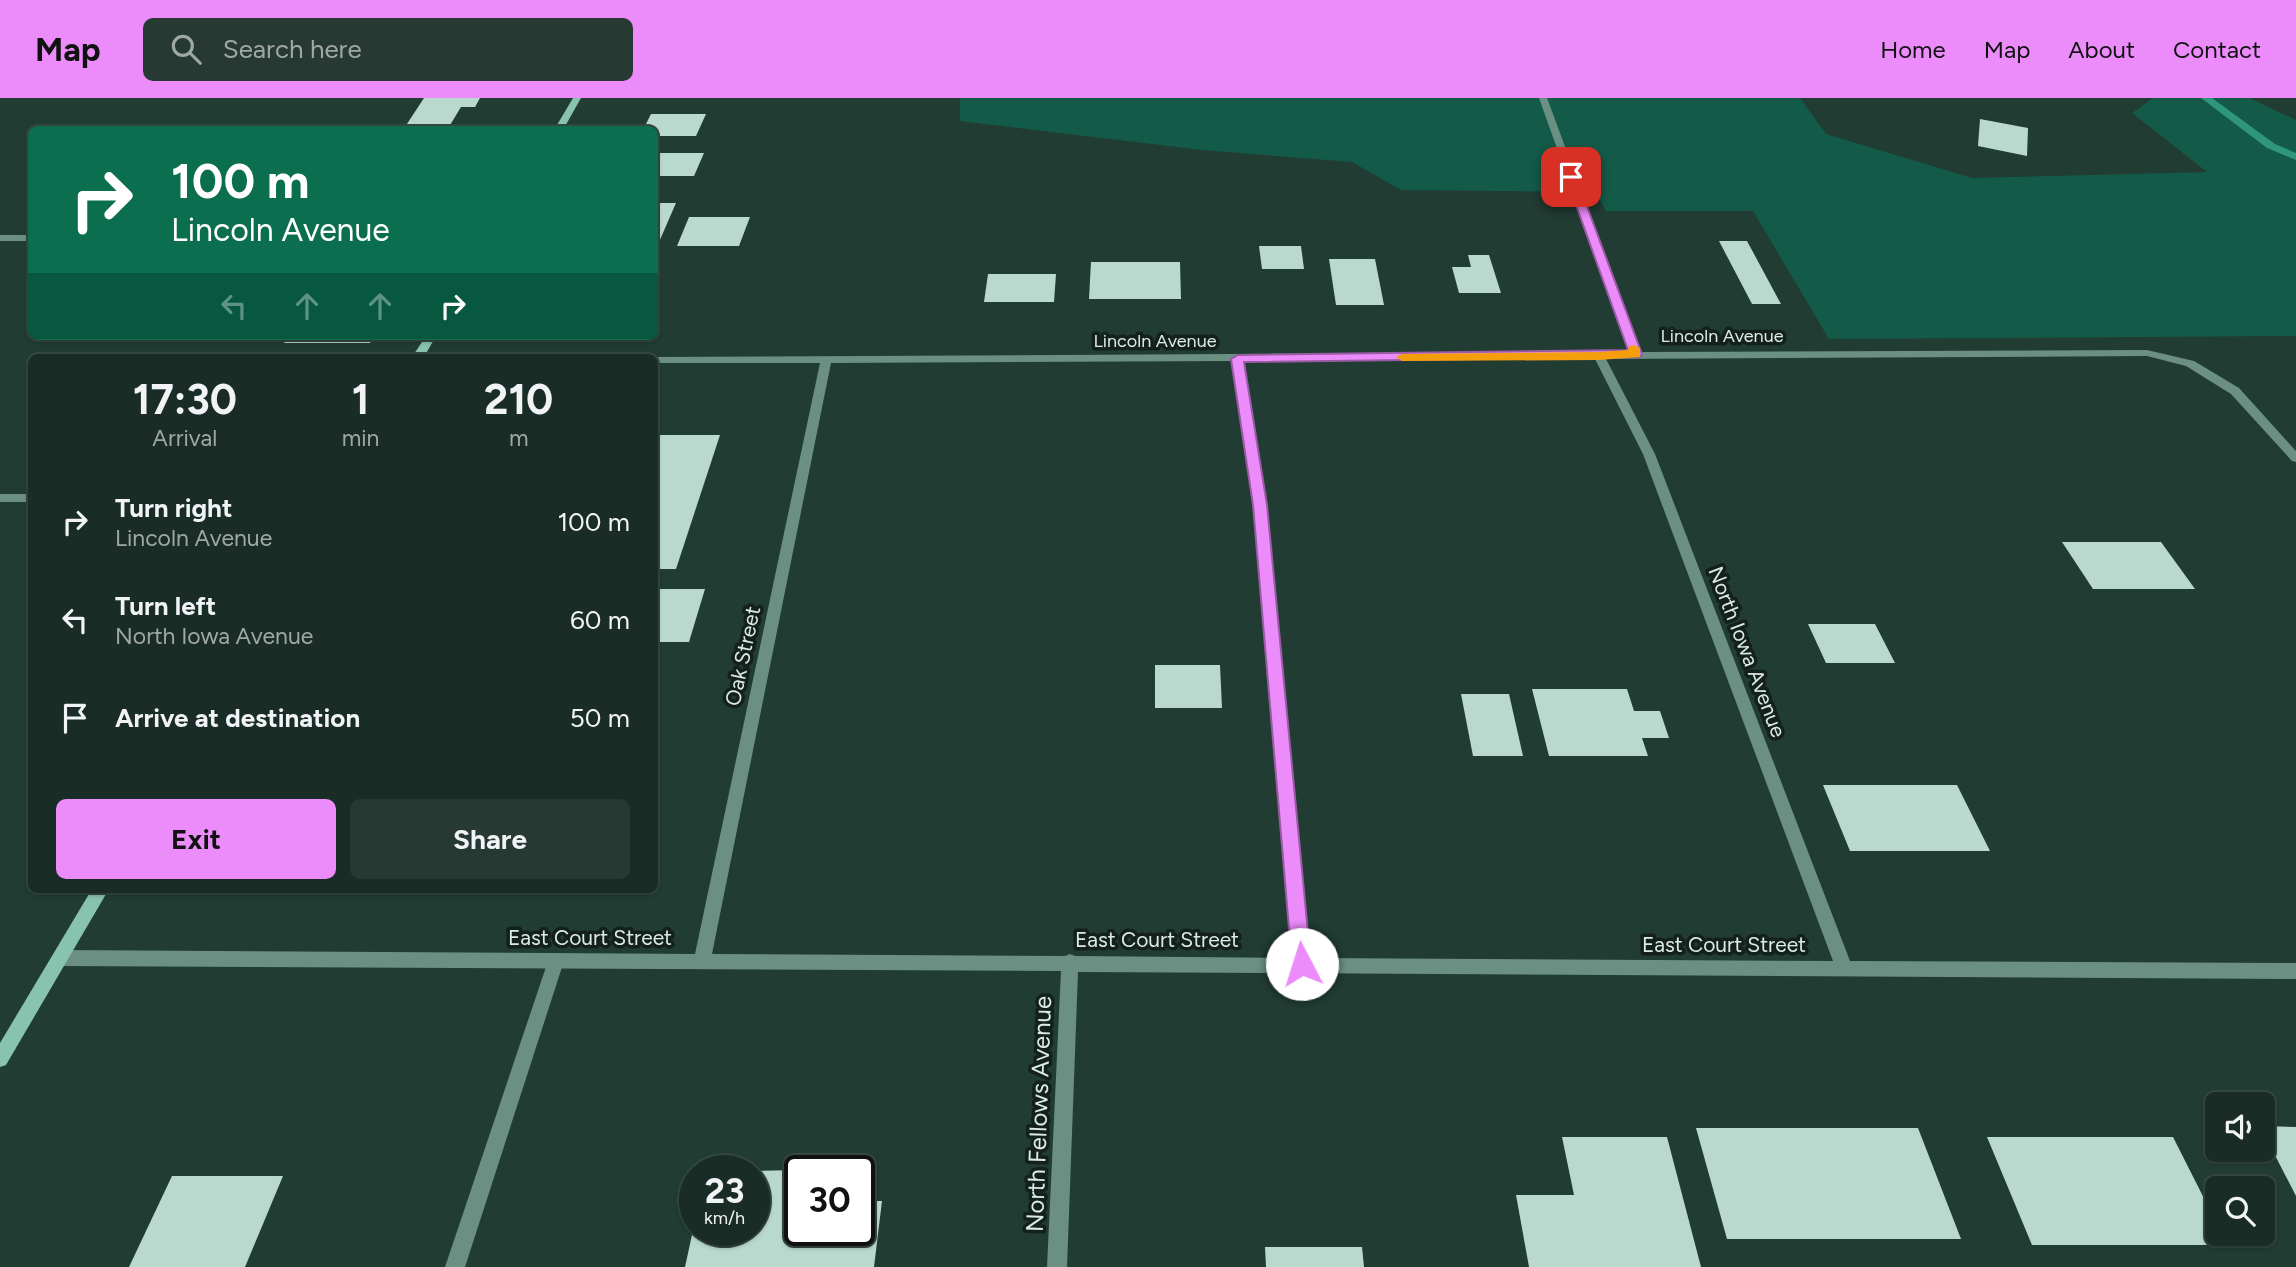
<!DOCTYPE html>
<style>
:root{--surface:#192d26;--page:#263932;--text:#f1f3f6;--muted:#9fa8a7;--line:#374943;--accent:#ec8cfb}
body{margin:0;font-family:Figtree,sans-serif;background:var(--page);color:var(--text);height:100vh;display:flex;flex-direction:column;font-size:26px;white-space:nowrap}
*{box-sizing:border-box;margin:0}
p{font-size:23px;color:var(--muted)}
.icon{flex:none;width:38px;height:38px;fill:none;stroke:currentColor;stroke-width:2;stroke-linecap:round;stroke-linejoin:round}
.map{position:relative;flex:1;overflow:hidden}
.details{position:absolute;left:28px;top:256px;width:630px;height:539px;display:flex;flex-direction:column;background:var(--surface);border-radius:10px;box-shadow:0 2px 5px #0004,0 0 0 2px var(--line)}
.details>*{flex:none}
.top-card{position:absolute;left:28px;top:28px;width:630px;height:214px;border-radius:10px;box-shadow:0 2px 5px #0004,0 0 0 2px var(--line);background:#0b6e4f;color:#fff;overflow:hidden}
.tools{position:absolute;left:2205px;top:994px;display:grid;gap:14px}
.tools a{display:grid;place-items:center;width:70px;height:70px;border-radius:10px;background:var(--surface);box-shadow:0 2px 5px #0004,0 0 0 2px var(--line);font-size:35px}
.speed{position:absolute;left:679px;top:1057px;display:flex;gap:14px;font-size:35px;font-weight:700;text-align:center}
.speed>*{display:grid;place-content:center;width:91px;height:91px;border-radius:50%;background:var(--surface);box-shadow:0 2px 5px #0004,0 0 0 2px var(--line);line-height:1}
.speed small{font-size:18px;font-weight:400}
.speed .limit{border:4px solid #111;border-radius:10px;background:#fff;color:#111}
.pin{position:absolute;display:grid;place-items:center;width:60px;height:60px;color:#fff;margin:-30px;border-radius:14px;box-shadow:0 4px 10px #0006}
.me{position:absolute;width:77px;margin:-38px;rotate:355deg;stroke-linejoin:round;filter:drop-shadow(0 0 5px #0008)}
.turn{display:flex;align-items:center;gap:24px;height:147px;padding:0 28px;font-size:32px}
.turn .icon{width:91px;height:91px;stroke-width:2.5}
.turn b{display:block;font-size:49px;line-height:60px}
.lanes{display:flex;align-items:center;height:66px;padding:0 28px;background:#0003;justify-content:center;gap:35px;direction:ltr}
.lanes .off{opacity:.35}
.eta{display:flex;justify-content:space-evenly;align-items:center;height:119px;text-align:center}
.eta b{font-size:42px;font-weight:700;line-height:49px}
.button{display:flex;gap:14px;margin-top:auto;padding:14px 28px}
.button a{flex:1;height:80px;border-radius:10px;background:var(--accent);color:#111;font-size:28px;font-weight:700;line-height:80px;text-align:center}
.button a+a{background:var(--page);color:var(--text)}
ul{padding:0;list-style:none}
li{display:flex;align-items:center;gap:21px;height:98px;padding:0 28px}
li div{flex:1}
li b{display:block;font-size:26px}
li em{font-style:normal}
header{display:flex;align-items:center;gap:42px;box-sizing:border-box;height:98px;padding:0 35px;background:var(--accent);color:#111}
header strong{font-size:33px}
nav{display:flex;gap:38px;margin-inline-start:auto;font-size:24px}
.search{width:490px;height:63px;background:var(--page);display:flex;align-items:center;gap:18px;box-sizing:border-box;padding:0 24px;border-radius:10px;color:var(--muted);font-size:26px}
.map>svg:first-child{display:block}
.green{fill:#145a49}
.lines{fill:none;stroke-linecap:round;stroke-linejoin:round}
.stream{fill:#30967b;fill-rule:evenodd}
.building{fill:#b9d9ce}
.service{fill:#6b9083;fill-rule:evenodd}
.minor{fill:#6b9083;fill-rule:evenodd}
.secondary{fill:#87c3af;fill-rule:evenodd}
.route{fill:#ec8cfb;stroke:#995ba3;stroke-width:2}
.slow{fill:#f59e0b}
.labels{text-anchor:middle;stroke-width:7;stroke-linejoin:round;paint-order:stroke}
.far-street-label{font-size:18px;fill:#daeae4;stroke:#14201c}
.street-label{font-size:21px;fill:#daeae4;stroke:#14201c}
.near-street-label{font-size:24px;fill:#daeae4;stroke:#14201c}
</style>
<header>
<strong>Map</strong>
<div class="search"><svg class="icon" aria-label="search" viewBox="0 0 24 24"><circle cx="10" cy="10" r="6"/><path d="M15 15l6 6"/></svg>Search here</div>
<nav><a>Home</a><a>Map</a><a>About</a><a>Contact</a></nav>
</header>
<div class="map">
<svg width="2296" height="1169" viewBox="0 0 2296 1169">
<rect width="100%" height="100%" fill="#213c33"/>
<polygon class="green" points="960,0 1800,0 1826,36 1972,80 2207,74 2132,15 2153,0 2249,0 2296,22 2296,238 1829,241 1753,113 1606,113 1595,94 1401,92 1352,64 1202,52 960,23"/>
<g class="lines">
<polygon class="stream" points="2201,0 2212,0 2275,46 2296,55 2296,62 2267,50"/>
</g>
<g class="building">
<polygon points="424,0 480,0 475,9 461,9 447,32 403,32"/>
<polygon points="651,16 706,16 696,38 654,38 654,32 643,32"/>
<polygon points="1980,21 2028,30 2027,58 1978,48"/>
<polygon points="654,55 704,55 694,78 654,78"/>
<polygon points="654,105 676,105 659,144 654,144"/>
<polygon points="689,119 750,119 739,148 677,148"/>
<polygon points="1719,143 1747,143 1781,206 1752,206"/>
<polygon points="1259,148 1301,148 1304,171 1262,171"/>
<polygon points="1468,157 1489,157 1501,195 1459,195 1452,169 1471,169"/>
<polygon points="1329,161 1375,161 1384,207 1336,207"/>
<polygon points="1091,164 1180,164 1181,201 1089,201"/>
<polygon points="988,176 1056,176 1054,204 984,204"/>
<polygon points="289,238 375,238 370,245 284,245"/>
<polygon points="222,256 266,256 263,259 220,259"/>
<polygon points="654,337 720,337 676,471 654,471"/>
<polygon points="2062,444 2161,444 2195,491 2093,491"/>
<polygon points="654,491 705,491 689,544 654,544"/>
<polygon points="1808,526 1875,526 1895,565 1826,565"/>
<polygon points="1155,567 1220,567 1222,610 1155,610"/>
<polygon points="1532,591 1627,591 1634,613 1660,613 1669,640 1642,640 1648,658 1549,658"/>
<polygon points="1461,596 1509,596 1523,658 1473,658"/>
<polygon points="1823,687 1957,687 1990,753 1850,753"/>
<polygon points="2263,1028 2296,1029 2296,1098 2263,1034"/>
<polygon points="1696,1030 1918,1030 1961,1141 1727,1141"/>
<polygon points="1562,1039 1667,1039 1701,1169 1529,1169 1516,1097 1574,1097"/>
<polygon points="1987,1039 2173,1039 2217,1126 2217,1136 2222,1136 2228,1147 2032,1147"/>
<polygon points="800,1072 800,1132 859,1132 859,1103 882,1103 874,1169 685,1169 693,1132 754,1132 754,1073"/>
<polygon points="172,1078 283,1078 245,1169 129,1169"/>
<polygon points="1265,1149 1362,1149 1364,1169 1266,1169"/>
</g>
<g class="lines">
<g class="service">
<polygon points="2235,289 2239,290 2296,353 2296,364 2292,363 2231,296 2229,293"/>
<polygon points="556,855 562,858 564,863 465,1169 445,1169 548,863 550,858"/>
</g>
<g class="minor">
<path d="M 1539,0 L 1547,0 L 1641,254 L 2147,252 L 2194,263 L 2239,290 L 2239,296 L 2231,296 L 2186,268 L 2147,258 L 1606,261 L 1655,356 L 1850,863 L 2296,865 L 2296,881 L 1078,874 L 1067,1169 L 1047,1169 L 1061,873 L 60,868 L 54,865 L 52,860 L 54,855 L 60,852 L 695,856 L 820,265 L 654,265 L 654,259 L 652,259 L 1630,254 ZM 1595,261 L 1643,356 L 1833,863 L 1310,860 L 1266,407 L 1244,263 ZM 1233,263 L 1254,407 L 1293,860 L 1075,858 L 1070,856 L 1065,858 L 712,856 L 831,265 Z"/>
<rect x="0" y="137" width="32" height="6"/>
<rect x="0" y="396" width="32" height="8"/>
</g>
<g class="secondary">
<polygon points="573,0 581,0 563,32 554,32"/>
<polygon points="426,238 436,238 424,259 412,259"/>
<polygon points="92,791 109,791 6,967 0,969 0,945"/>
</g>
</g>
<polygon class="route" points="1567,76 1576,79 1642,256 1640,259 1244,264 1267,407 1311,866 1308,873 1302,875 1295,873 1292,866 1253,407 1231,261 1238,257 1628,252 1566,79"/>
<polygon class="slow" points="1634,247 1640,250 1640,259 1599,262 1402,263 1396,259 1402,256 1599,254 1628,252 1629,248"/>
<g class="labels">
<g class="far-street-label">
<text x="1722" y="244">Lincoln Avenue</text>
<text x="1155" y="249">Lincoln Avenue</text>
</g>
<g class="street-label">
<text transform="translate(1747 554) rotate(69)" y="7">North Iowa Avenue</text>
<text transform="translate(743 558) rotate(-78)" y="7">Oak Street</text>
<text x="590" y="847">East Court Street</text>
<text x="1157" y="849">East Court Street</text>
<text x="1724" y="854">East Court Street</text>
</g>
<g class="near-street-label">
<text transform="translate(1039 1016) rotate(-88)" y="8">North Fellows Avenue</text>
</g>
</g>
</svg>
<div class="tools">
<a><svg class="icon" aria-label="sound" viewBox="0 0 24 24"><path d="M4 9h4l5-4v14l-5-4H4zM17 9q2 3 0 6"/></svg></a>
<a><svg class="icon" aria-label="search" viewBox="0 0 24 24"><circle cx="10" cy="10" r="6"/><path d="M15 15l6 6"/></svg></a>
</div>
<div class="speed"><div>23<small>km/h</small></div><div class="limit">30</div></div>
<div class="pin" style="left:1571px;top:79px;background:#d93025"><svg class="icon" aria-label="arrive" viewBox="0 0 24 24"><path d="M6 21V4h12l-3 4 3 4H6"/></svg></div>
<svg class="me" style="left:1302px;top:866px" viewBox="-20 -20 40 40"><circle r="19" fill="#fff"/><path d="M0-13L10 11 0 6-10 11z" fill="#ec8cfb"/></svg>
<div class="top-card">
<div class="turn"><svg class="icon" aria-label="right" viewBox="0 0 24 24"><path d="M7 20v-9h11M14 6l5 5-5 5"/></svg><div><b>100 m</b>Lincoln Avenue</div></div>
<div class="lanes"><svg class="icon off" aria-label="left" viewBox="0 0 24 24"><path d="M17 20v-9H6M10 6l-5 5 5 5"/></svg><svg class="icon off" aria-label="ahead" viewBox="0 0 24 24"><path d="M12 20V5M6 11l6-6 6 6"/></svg><svg class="icon off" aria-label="ahead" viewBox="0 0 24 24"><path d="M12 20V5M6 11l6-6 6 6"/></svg><svg class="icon" aria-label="right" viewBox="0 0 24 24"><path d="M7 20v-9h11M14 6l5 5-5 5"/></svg></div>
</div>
<section class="details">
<div class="eta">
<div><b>17:30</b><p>Arrival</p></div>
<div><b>1</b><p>min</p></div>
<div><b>210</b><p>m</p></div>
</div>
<ul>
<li><svg class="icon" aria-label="right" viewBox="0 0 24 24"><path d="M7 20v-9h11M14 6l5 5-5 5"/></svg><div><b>Turn right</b><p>Lincoln Avenue</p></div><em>100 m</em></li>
<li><svg class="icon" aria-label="left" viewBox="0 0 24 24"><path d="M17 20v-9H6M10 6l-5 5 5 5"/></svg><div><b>Turn left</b><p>North Iowa Avenue</p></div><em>60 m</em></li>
<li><svg class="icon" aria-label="arrive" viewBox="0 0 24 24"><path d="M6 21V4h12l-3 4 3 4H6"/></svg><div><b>Arrive at destination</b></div><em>50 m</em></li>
</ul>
<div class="button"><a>Exit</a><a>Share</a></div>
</section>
</div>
